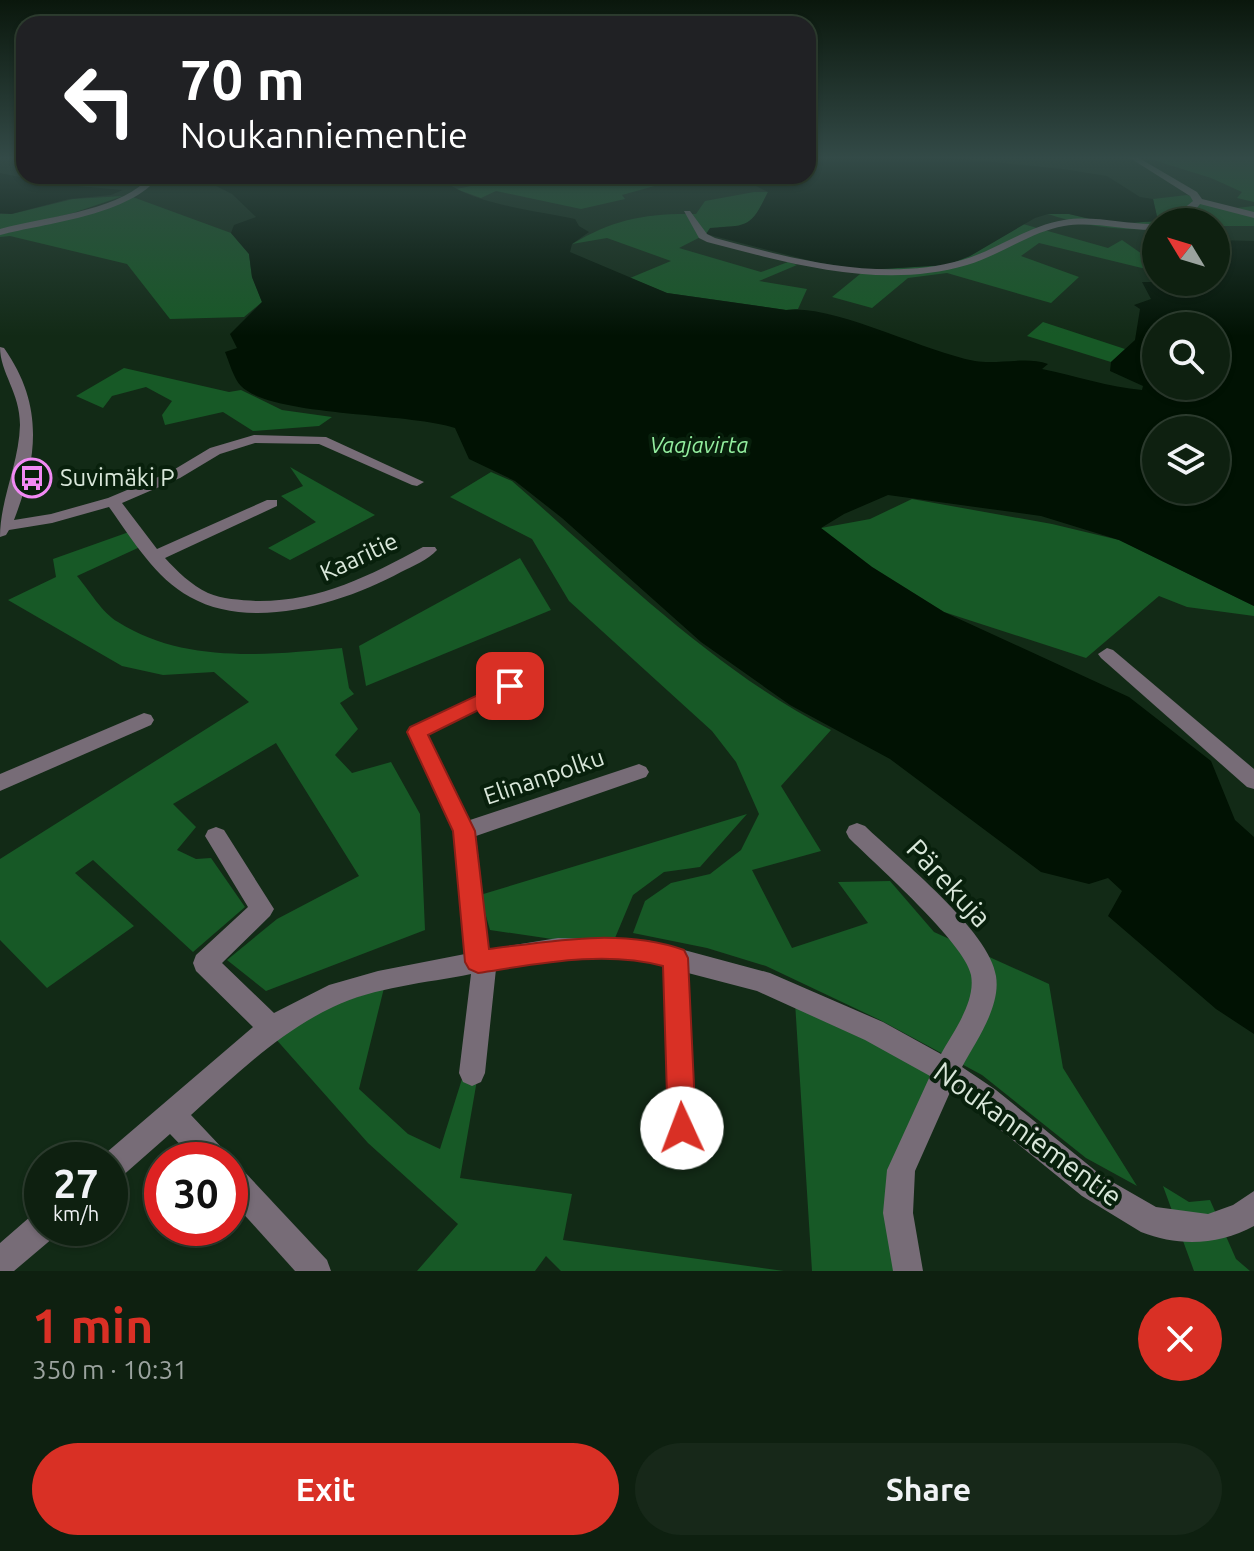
<!DOCTYPE html>
<meta charset="utf-8">
<style>
:root{--surface:#0e2010;--page:#172819;--text:#f1f3f6;--muted:#9ba39f;--line:#2e3e30;--accent:#d93025}
body{margin:0;font-family:Ubuntu,sans-serif;background:var(--page);color:var(--text);height:100vh;display:flex;flex-direction:column;font-size:30px;white-space:nowrap}
*{box-sizing:border-box;margin:0}
p{font-size:26px;color:var(--muted)}
.icon{flex:none;width:44px;height:44px;fill:none;stroke:currentColor;stroke-width:2;stroke-linecap:round;stroke-linejoin:round}
.map{position:relative;height:1271px;overflow:hidden}
.details{display:flex;flex-direction:column;background:var(--surface);flex:1}
.details>*{flex:none}
.hud{position:absolute;left:16px;top:16px;width:800px;height:168px;border-radius:24px;box-shadow:0 2px 6px #0004,0 0 0 2px var(--line);background:#202124;color:#fff;overflow:hidden}
.needle{width:52px;rotate:308deg}
.buttons{position:absolute;left:1142px;top:208px;display:grid;gap:16px}
.buttons a{display:grid;place-items:center;width:88px;height:88px;border-radius:50%;background:var(--surface);box-shadow:0 2px 6px #0004,0 0 0 2px var(--line);font-size:40px}
.speed{position:absolute;left:24px;top:1142px;display:flex;gap:16px;font-size:40px;font-weight:700;text-align:center}
.speed>*{display:grid;place-content:center;width:104px;height:104px;border-radius:50%;background:var(--surface);box-shadow:0 2px 6px #0004,0 0 0 2px var(--line);line-height:1}
.speed small{font-size:20px;font-weight:400}
.speed .limit{border:12px solid #d22;background:#fff;color:#111}
.pin{position:absolute;display:grid;place-items:center;width:68px;height:68px;color:#fff;margin:-34px;border-radius:16px;box-shadow:0 4px 12px #0006}
.me{position:absolute;width:88px;margin:-44px;rotate:358deg;stroke-linejoin:round;filter:drop-shadow(0 0 6px #0008)}
.turn{display:flex;align-items:center;gap:28px;height:168px;padding:0 32px;font-size:36px}
.turn .icon{width:104px;height:104px;stroke-width:2.5}
.turn b{display:block;font-size:56px;line-height:68px}
.round{display:grid;place-items:center;flex:none;width:84px;height:84px;border-radius:42px;background:var(--page)}
.overview{display:flex;align-items:center;justify-content:space-between;height:136px;padding:0 32px}
h1{font-size:48px;font-weight:600;line-height:60px;color:var(--accent)}
.action{display:flex;gap:16px;margin-top:auto;padding:16px 32px}
.action a{flex:1;height:92px;border-radius:48px;background:var(--accent);color:#fff;font-size:32px;font-weight:600;line-height:92px;text-align:center}
.action a+a{background:var(--page);color:var(--text)}
.map>svg:first-child{display:block}
.green{fill:#175926}
.water{fill:#011203;fill-rule:evenodd}
.lines{fill:none;stroke-linecap:round;stroke-linejoin:round}
.minor{fill:#776c77;fill-rule:evenodd}
.route{fill:#d93025;stroke:#8d1f18;stroke-width:2}
.labels{text-anchor:middle;stroke-width:8;stroke-linejoin:round;paint-order:stroke}
.far-water-label{font-size:22px;font-style:italic;fill:#94efa0;stroke:#08200c}
.poi-label{font-size:24px;fill:#d9e7da;stroke:#08200c;text-anchor:start}
.street-label{font-size:24px;fill:#d9e7da;stroke:#08200c}
.near-street-label{font-size:28px;fill:#d9e7da;stroke:#08200c}
</style>
<div class="map">
<svg width="1254" height="1271" viewBox="0 0 1254 1271">
<rect width="100%" height="100%" fill="#122a16"/>
<g class="green">
<polygon points="1147,158 1254,158 1254,202 1237,198 1242,192 1211,178"/>
<polygon points="548,176 645,179 658,185 622,195 625,199 581,209 496,191 481,198 456,189 496,181 515,186"/>
<path d="M 754,192 L 768,192 L 755,218 L 744,226 L 720,227 L 679,248 L 761,272 L 788,262 L 797,265 L 759,281 L 807,289 L 798,309 L 786,310 L 667,293 L 630,278 L 671,261 L 607,238 L 572,244 C 614,219 646,213 696,214 L 705,201 Z"/>
<path d="M 1187,195 L 1228,209 L 1254,206 L 1254,226 L 1216,226 L 1216,222 L 1156,222 L 1156,228 C 1121,232 1081,225 1048,214 L 1069,214 L 1112,224 L 1158,221 L 1153,199 Z"/>
<polygon points="123,196 73,213 0,231 0,214 12,214 73,199"/>
<polygon points="130,196 231,233 249,254 252,277 262,302 244,317 170,319 127,264 10,236 0,237 0,232 92,210"/>
<polygon points="1023,224 1108,248 1122,240 1155,263 1146,269 1039,243 1021,256 1079,277 1051,303 947,273 908,278 872,308 832,297 865,270 947,265 970,256"/>
<polygon points="1043,322 1125,349 1111,362 1027,336"/>
<polygon points="124,368 229,392 241,390 282,410 332,417 319,426 253,431 223,412 165,425 162,415 172,401 146,387 112,396 103,408 76,396"/>
<polygon points="290,467 375,515 290,560 268,548 316,522 281,496 303,486"/>
<path d="M 491,472 L 512,481 C 610,567 715,671 831,730 L 781,786 L 821,851 L 752,870 L 792,948 L 868,923 L 838,882 L 890,881 L 934,932 L 1049,984 L 1063,1068 L 1137,1186 L 1086,1158 L 982,1075 L 880,1020 L 766,966 L 707,948 L 633,933 L 645,901 L 671,883 L 710,874 L 741,850 L 759,814 L 736,762 L 712,731 L 569,601 L 532,539 L 450,497 Z"/>
<polygon points="912,499 1052,524 1119,540 1254,606 1254,616 1187,607 1159,596 1086,658 944,612 872,567 821,528 870,519"/>
<path d="M 129,532 L 140,547 L 77,576 C 89,590 102,613 118,622 C 184,664 268,655 342,648 L 349,688 L 354,694 L 340,703 L 358,729 L 335,755 L 352,773 L 391,762 L 420,814 L 425,930 L 266,991 L 227,960 L 277,919 L 359,876 L 276,743 L 173,804 L 196,827 L 177,850 L 196,859 L 211,858 L 245,907 L 193,952 L 93,860 L 75,873 L 134,926 L 47,988 L 0,940 L 0,859 L 249,702 L 214,672 L 163,675 L 122,666 L 8,600 L 56,577 L 53,559 Z"/>
<polygon points="520,558 551,610 366,686 359,646"/>
<polygon points="747,814 700,867 664,872 633,895 615,938 552,939 490,930 480,895"/>
<polygon points="384,988 359,1089 408,1134 440,1149 462,1079 477,1080 460,1178 572,1194 563,1240 784,1271 561,1271 546,1256 535,1271 417,1271 458,1224 368,1143 274,1037 305,1014"/>
<polygon points="795,1002 936,1072 895,1168 900,1271 812,1271"/>
<polygon points="1163,1186 1189,1202 1210,1200 1236,1259 1250,1271 1194,1271"/>
</g>
<g class="water">
<path d="M 834,158 L 953,158 L 1063,169 L 1107,176 L 1140,197 L 1153,199 L 1158,221 L 1112,224 L 1069,214 L 1048,214 L 1035,218 L 970,256 L 947,265 L 865,270 L 815,262 L 706,234 L 710,228 C 748,225 750,229 768,192 L 736,176 L 808,176 L 808,159 Z"/>
<polygon points="0,173 54,184 123,190 111,195 69,199 11,214 0,213"/>
<path d="M 196,176 L 438,176 C 467,204 535,210 575,219 L 579,226 L 589,232 L 572,244 L 570,252 L 667,293 L 786,310 C 834,304 922,351 975,361 C 998,365 1026,356 1048,364 L 1042,369 C 1076,376 1109,387 1142,390 L 1143,386 L 1110,371 L 1111,362 L 1135,340 L 1140,309 L 1134,305 L 1151,299 L 1142,282 L 1216,282 L 1216,240 L 1254,241 L 1254,606 L 1119,540 L 1041,516 L 888,495 L 844,514 L 821,528 L 872,567 L 944,612 L 1129,697 L 1211,761 L 1235,820 L 1254,837 L 1254,1034 L 1216,1009 L 1108,916 L 1122,891 L 1108,878 L 1089,884 L 1041,872 L 890,759 L 790,705 L 701,642 L 562,518 L 515,481 L 469,459 L 455,428 C 408,412 272,417 241,386 C 234,379 229,362 225,352 L 237,348 L 230,334 L 262,302 L 252,277 L 249,254 L 231,233 L 234,225 L 256,217 L 232,194 ZM 1216,326 L 1216,386 L 1156,386 L 1156,326 ZM 1156,430 L 1216,430 L 1216,490 L 1156,490 Z"/>
</g>
<g class="lines">
<g class="minor">
<path d="M 1130,158 L 1139,158 L 1197,192 L 1202,199 L 1254,212 L 1254,218 L 1200,204 C 1191,216 1182,222 1167,222 L 1193,201 L 1190,196 Z"/>
<path d="M 140,176 L 151,176 L 156,180 C 124,216 46,223 0,235 L 0,229 C 43,217 113,212 146,181 Z"/>
<path d="M 684,211 L 690,211 L 707,234 L 715,238 C 793,259 881,283 962,260 C 997,250 1027,226 1064,220 C 1095,215 1126,225 1156,224 L 1156,230 C 1125,231 1095,221 1064,226 C 1030,232 1001,255 967,265 C 882,290 791,264 707,242 L 699,238 Z"/>
<path d="M 0,347 L 4,348 C 44,405 38,457 14,520 L 51,514 L 108,498 L 170,472 L 210,448 L 254,435 L 326,437 L 424,482 L 417,486 L 412,485 L 319,444 L 255,443 L 220,454 L 180,478 L 122,503 L 157,549 L 267,500 L 277,500 L 277,506 L 165,558 C 177,571 191,585 208,593 C 222,599 240,600 256,601 C 319,602 369,576 423,547 L 435,547 L 437,550 C 428,560 413,566 401,572 C 344,603 252,632 190,597 C 155,578 132,539 109,507 L 52,523 L 9,530 L 6,535 L 0,537 C 0,499 19,464 20,425 C 20,392 0,373 0,347 Z"/>
<polygon points="1107,648 1113,650 1254,769 1254,789 1247,787 1101,658 1098,654"/>
<path d="M 533,669 L 540,671 L 542,675 L 540,679 L 428,735 L 470,820 L 639,764 L 646,767 L 649,772 L 646,777 L 476,836 L 489,949 L 558,938 L 647,940 L 770,973 L 883,1022 L 941,1054 C 953,1032 976,1002 971,975 C 965,943 876,865 849,838 L 846,832 L 849,826 L 857,823 L 865,826 C 899,859 990,931 996,976 C 1001,1007 976,1041 962,1067 L 996,1090 L 1102,1176 L 1156,1207 L 1208,1214 L 1233,1205 L 1254,1191 L 1254,1226 C 1219,1245 1179,1247 1141,1232 L 1082,1196 L 951,1090 L 915,1171 L 913,1213 L 923,1271 L 893,1271 L 883,1213 L 887,1170 L 930,1076 L 865,1040 L 757,991 L 688,973 L 697,1156 L 693,1166 L 683,1170 L 673,1166 L 669,1156 L 663,966 C 610,952 549,958 496,969 L 485,1073 L 481,1082 L 472,1086 L 463,1082 L 459,1073 L 471,974 C 427,983 374,987 333,1007 C 278,1033 236,1075 191,1115 L 224,1150 L 228,1160 L 195,1160 L 170,1134 L 120,1178 L 110,1182 L 110,1160 L 99,1160 L 100,1158 L 253,1027 L 196,971 L 193,963 L 196,955 L 248,907 L 205,836 L 208,830 L 216,827 L 224,830 L 274,909 L 270,916 L 222,963 L 274,1013 L 329,985 L 378,971 L 465,954 L 453,831 L 407,732 L 410,727 Z"/>
<polygon points="144,713 151,715 154,720 151,725 0,791 0,774"/>
<polygon points="230,1163 240,1167 327,1260 331,1271 295,1271 230,1199"/>
<polygon points="42,1212 42,1228 57,1228 53,1238 14,1271 0,1271 0,1243 31,1216"/>
</g>
</g>
<linearGradient id="sky" x2="0" y2="1"><stop stop-color="#0a170c"/><stop offset="0.47" stop-color="#334a47"/><stop offset="1" stop-color="#334a47" stop-opacity="0"/></linearGradient>
<rect width="1254" height="336" fill="url(#sky)"/>
<path class="route" d="M 510,680 L 517,682 L 520,686 L 517,691 L 428,735 L 475,831 L 489,949 C 553,941 621,928 684,950 L 688,958 L 696,1128 L 692,1138 L 682,1142 L 672,1138 L 668,1128 L 663,966 C 603,950 538,964 478,973 L 469,969 L 465,962 L 453,831 L 407,732 L 410,727 Z"/>
<defs>
<symbol id="bus-ring" viewBox="-11 -11 22 22"><circle r="9.5" fill="#08200c" stroke="#f18af4" stroke-width="1.5"/><path d="M-5-6H5V4H4V6H2V4H-2V6H-4V4H-5ZM-3.5-4V0h7V-4ZM-3.5 1.2v1.5H-2V1.2ZM2 1.2v1.5H3.5V1.2Z" fill="#f18af4"/></symbol>
</defs>
<g fill-rule="evenodd">
<use href="#bus-ring" x="10" y="456" width="44" height="44"/>
</g>
<g class="labels">
<g class="far-water-label">
<text x="699" y="453">Vaajavirta</text>
</g>
<g class="poi-label">
<text x="60" y="486">Suvimäki P</text>
</g>
<g class="street-label">
<text transform="translate(359 557) rotate(-25)" y="8">Kaaritie</text>
<text transform="translate(544 777) rotate(-19)" y="8">Elinanpolku</text>
</g>
<g class="near-street-label">
<text transform="translate(949 883) rotate(47)" y="10">Pärekuja</text>
<text transform="translate(1028 1134) rotate(36)" y="10">Noukanniementie</text>
</g>
</g>
</svg>
<div class="buttons">
<a><svg class="needle" viewBox="-14 -14 28 28"><path d="M0-13l5 13h-10z" fill="#e53935"/><path d="M0 13l5-13h-10z" fill="#9ba39f"/></svg></a>
<a><svg class="icon" aria-label="search" viewBox="0 0 24 24"><circle cx="10" cy="10" r="6"/><path d="M15 15l6 6"/></svg></a>
<a><svg class="icon" aria-label="layers" viewBox="0 0 24 24"><path d="M12 4l9 5-9 5-9-5zM3 14l9 5 9-5"/></svg></a>
</div>
<div class="speed"><div>27<small>km/h</small></div><div class="limit">30</div></div>
<div class="pin" style="left:510px;top:686px;background:#d93025"><svg class="icon" aria-label="arrive" viewBox="0 0 24 24"><path d="M6 21V4h12l-3 4 3 4H6"/></svg></div>
<svg class="me" style="left:682px;top:1128px" viewBox="-20 -20 40 40"><circle r="19" fill="#fff"/><path d="M0-13L10 11 0 6-10 11z" fill="#d93025"/></svg>
<div class="hud">
<div class="turn"><svg class="icon" aria-label="left" viewBox="0 0 24 24"><path d="M17 20v-9H6M10 6l-5 5 5 5"/></svg><div><b>70 m</b>Noukanniementie</div></div>
</div>
</div>
<section class="details">
<div class="overview"><div><h1>1 min</h1><p>350 m · 10:31</p></div><a class="round" style="background:#d93025;color:#fff"><svg class="icon" aria-label="close" viewBox="0 0 24 24"><path d="M6 6l12 12M18 6L6 18"/></svg></a></div>
<div class="action"><a>Exit</a><a>Share</a></div>
</section>
